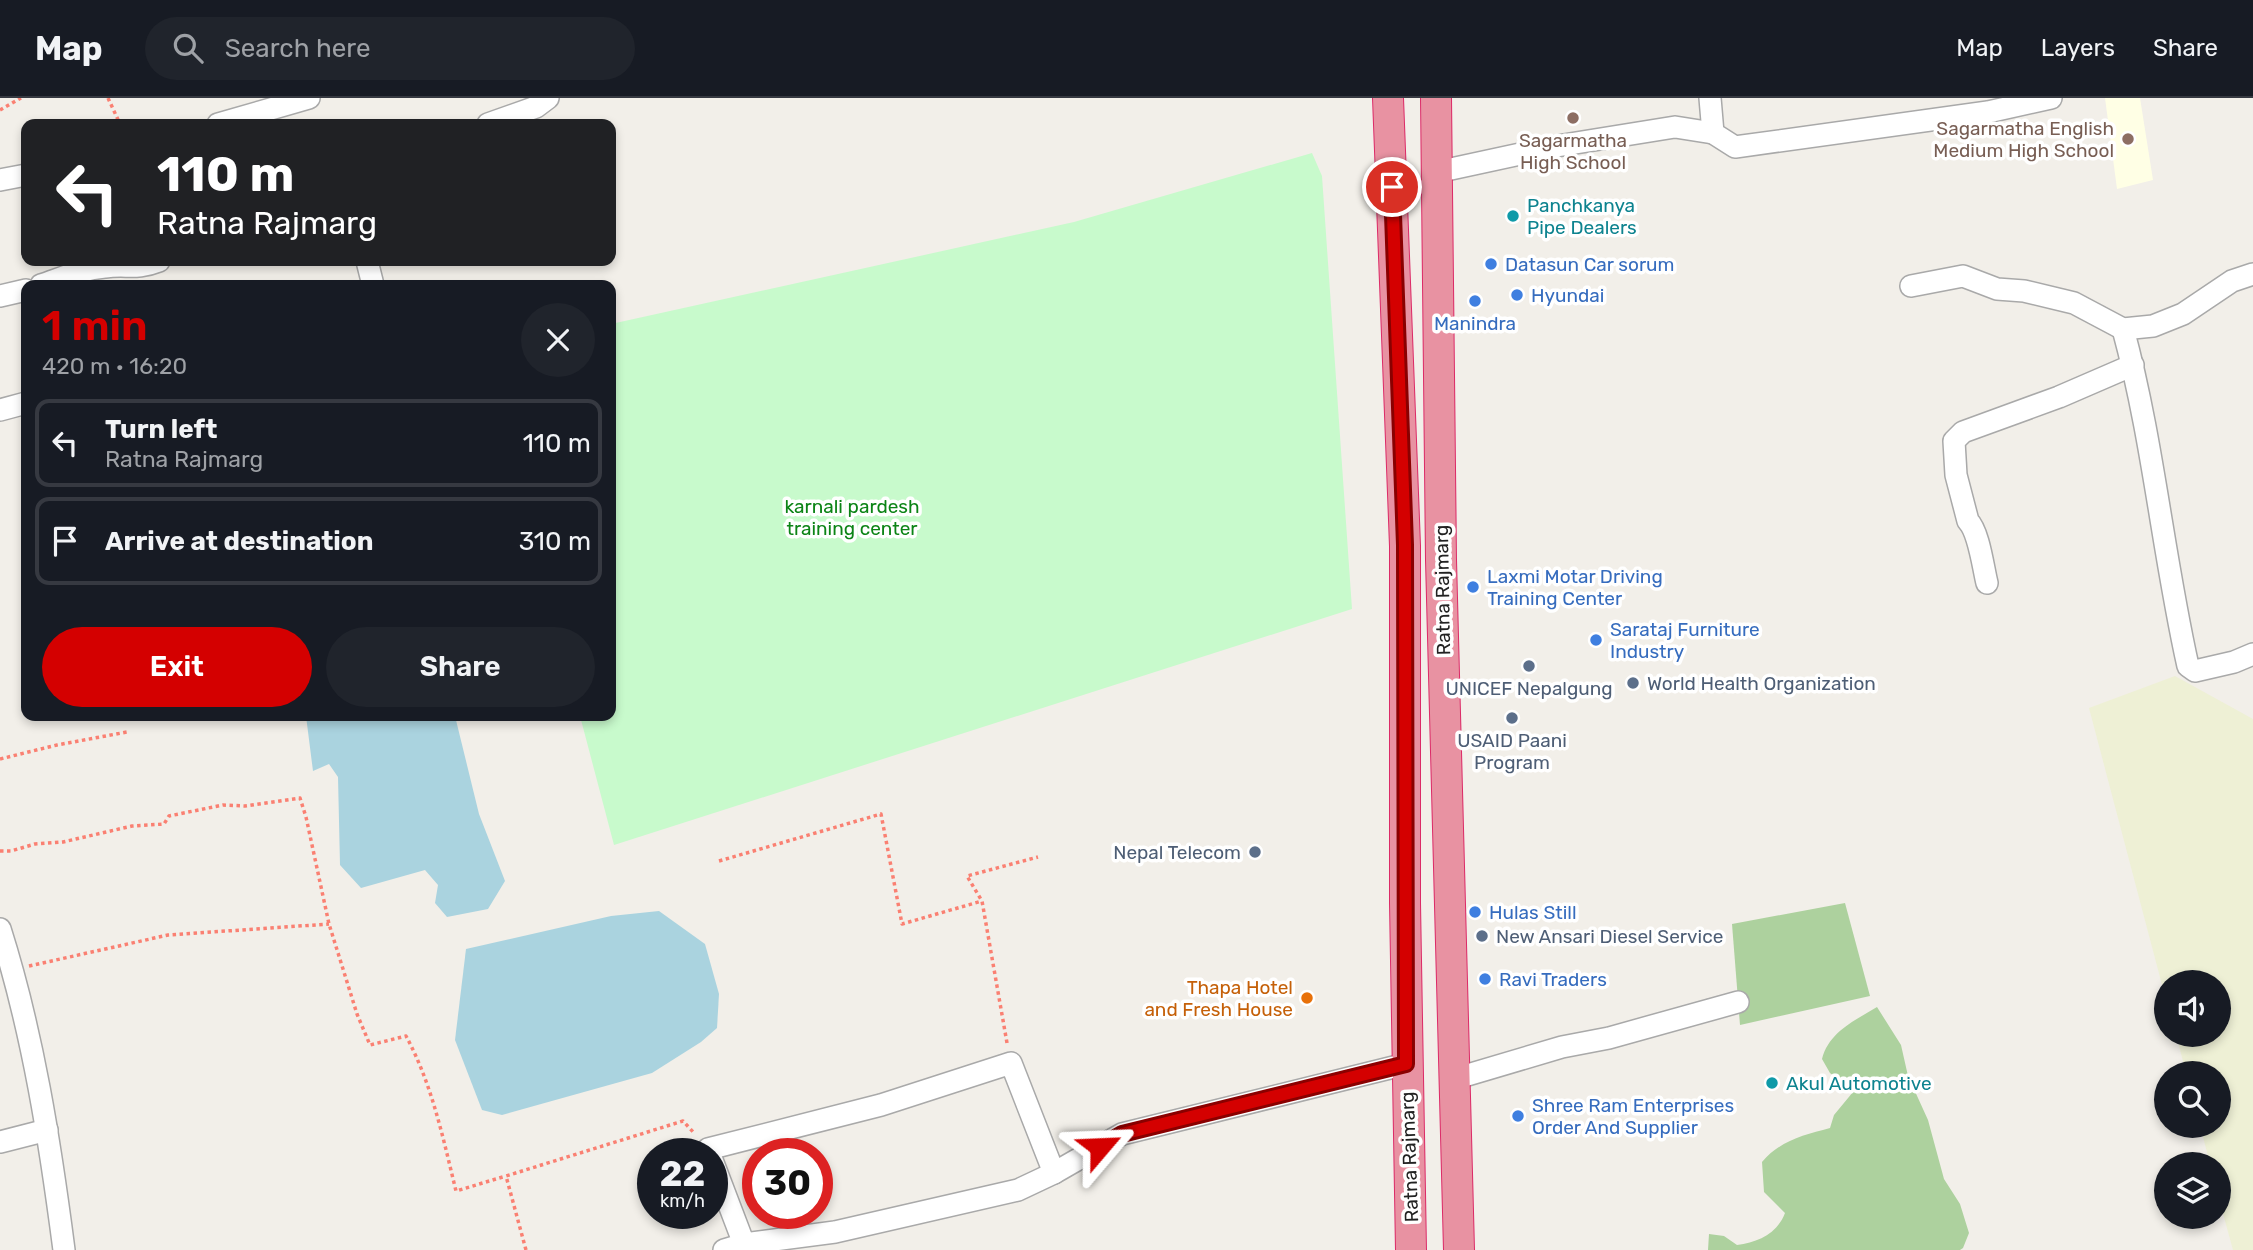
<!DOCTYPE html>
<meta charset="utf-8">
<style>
:root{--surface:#171b24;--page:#20242c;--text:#f1f3f6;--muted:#9ea1a6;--line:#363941;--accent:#d40000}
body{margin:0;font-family:Rubik,sans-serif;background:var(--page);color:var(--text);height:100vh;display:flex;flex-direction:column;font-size:26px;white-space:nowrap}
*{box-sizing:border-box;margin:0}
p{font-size:23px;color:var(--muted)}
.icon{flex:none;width:38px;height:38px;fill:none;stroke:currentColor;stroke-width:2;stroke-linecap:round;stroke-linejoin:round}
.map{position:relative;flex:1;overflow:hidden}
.details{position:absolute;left:21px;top:182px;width:595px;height:441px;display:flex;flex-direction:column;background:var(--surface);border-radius:14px;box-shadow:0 4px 10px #0003}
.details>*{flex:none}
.guide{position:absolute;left:21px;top:21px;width:595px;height:147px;border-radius:14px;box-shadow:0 4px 10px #0003;background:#202124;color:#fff;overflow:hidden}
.fabs{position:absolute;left:2154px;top:872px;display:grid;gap:14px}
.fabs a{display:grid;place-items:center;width:77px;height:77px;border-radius:50%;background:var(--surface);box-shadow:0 4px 10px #0003;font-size:35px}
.speed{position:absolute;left:637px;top:1040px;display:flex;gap:14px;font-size:35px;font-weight:700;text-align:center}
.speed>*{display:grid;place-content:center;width:91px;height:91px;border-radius:50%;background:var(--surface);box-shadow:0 4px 10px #0003;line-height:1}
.speed small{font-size:18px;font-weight:400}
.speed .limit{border:10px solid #d22;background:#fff;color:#111}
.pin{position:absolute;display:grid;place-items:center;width:60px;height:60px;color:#fff;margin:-30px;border:4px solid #fff;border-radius:50%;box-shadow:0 2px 7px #0007}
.me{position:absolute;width:77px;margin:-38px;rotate:64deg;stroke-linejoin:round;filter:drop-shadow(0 0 5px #0008)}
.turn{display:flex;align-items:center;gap:24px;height:147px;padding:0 21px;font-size:32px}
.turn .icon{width:91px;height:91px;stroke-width:2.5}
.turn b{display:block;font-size:49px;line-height:60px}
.round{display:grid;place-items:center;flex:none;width:74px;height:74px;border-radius:37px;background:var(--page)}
.overview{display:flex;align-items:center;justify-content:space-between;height:119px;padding:0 21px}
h1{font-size:42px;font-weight:600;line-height:52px;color:var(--accent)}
.primary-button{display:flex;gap:14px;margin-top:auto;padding:14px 21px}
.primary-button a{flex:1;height:80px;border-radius:42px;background:var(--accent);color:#fff;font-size:28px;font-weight:600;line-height:80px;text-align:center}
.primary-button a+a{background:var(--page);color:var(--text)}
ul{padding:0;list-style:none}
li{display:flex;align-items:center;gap:21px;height:88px;margin:0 14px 10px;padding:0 7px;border:4px solid var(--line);border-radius:14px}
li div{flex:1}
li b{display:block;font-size:26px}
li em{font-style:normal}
header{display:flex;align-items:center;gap:42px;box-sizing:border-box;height:98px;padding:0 35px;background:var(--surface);border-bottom:2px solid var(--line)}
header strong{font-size:33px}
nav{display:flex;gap:38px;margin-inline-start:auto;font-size:24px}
.search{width:490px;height:63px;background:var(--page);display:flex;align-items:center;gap:18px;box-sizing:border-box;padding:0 24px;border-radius:38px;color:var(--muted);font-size:26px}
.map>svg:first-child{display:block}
.education{fill:#ffffe5}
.farmland{fill:#eef0d5}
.forest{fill:#add19e}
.park{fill:#c8facc}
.water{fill:#aad3df}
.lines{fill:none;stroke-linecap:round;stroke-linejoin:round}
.minor-casing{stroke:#a9a9a9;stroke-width:24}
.highway-casing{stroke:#dc2a67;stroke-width:32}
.path{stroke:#fa8072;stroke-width:3.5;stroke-dasharray:3.5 3.5;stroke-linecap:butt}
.minor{stroke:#fff;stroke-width:21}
.highway{stroke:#e892a2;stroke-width:30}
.route-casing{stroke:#8a0000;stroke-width:18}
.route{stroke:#d40000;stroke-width:12}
.education-dot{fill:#8d6e63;stroke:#fff;stroke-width:2.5}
.culture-dot{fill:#0f9aa8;stroke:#fff;stroke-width:2.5}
.shop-dot{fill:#3f7fe0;stroke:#fff;stroke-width:2.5}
.service-dot{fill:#5c6f8a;stroke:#fff;stroke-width:2.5}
.food-dot{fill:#e8710a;stroke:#fff;stroke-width:2.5}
.labels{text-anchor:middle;stroke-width:7;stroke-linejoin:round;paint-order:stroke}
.education-label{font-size:19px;fill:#785e54;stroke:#fff;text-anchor:end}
.culture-label{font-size:19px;fill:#0d838f;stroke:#fff;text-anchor:start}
.shop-label{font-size:19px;fill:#366cbe;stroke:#fff;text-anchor:start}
.park-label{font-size:19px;fill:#0c8416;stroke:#fff}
.street-label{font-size:19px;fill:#222;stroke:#fff}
.service-label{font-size:19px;fill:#4e5e75;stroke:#fff;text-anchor:start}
.food-label{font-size:19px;fill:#c56008;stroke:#fff;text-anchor:end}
</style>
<header>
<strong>Map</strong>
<div class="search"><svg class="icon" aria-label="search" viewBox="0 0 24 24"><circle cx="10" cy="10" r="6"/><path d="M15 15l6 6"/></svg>Search here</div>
<nav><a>Map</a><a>Layers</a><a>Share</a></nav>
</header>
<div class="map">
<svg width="2253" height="1152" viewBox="0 0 2253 1152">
<rect width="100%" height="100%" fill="#f2efe9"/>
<polygon class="education" points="2105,0 2140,0 2153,82 2117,91"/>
<polygon class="farmland" points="2175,578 2253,621 2253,1152 2233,1152 2219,1101 2219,1066 2210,1066 2200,1027 2219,1027 2219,975 2186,975 2176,936 2219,936 2219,884 2166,884 2166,902 2089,610"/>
<g class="forest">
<polygon points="1845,805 1870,898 1740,927 1732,826"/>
<path d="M 1877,909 L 1901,947 L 1908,978 L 1928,1022 L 1944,1081 L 1960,1106 L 1969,1135 L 1963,1150 L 1960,1152 L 1708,1152 L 1709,1136 L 1724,1138 L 1737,1147 C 1758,1144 1777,1136 1785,1115 L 1764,1094 L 1762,1064 C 1781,1042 1804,1037 1830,1030 L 1834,1017 L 1853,994 L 1830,975 L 1822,961 C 1829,934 1854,923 1877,909 Z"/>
</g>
<polygon class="park" points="1312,55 1322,78 1352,511 614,747 580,618 611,618 611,226 1074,124"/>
<g class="water">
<polygon points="306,618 455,618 479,716 505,783 488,811 447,819 435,805 438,787 425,772 361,790 340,767 338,679 329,666 313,673"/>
<polygon points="659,813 705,846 719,896 717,930 701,944 652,975 502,1017 482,1012 455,942 466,851 611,818"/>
</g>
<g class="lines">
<defs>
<g id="minor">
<polyline points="1710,0 1713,35 1735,49 1988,14 2051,0"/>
<polyline points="218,26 309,0"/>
<polyline points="488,26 536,9 548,0"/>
<polyline points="1437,74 1557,48 1675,29 1713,35"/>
<polyline points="0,82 26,77"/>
<polyline points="367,163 373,187"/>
<path d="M 41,187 C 62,180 82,171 105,169 C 127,166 136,172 159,163"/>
<polyline points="1911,188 1963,178 1997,191 2024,193 2074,205 2123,231 2153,228 2183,216 2232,183 2253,176"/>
<polyline points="0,198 26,192"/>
<path d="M 2123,231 C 2153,341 2163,457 2188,568 L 2195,573 L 2234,564 L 2253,556"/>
<polyline points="0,312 26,305"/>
<path d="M 1987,485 C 1983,469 1979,434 1968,423 L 1956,377 L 1954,343 L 1963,334 L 2059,299 L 2133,267"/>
<path d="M 0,831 C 33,935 50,1044 64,1152"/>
<polyline points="1454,981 1562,949 1609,940 1738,904"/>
<polyline points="0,1044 47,1032"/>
<polyline points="710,1055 708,1051 881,1007 1011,965 1054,1075"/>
<polyline points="712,1062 744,1146"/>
<polyline points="724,1152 744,1146 835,1134 1018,1092 1054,1075 1122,1036 1406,966"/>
</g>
<g id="highway">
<polyline points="1388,0 1405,448 1405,805 1411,1152"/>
<polyline points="1436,0 1441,462 1459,1152"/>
</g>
</defs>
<use href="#minor" class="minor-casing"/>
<use href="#highway" class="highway-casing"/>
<g class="path">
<polyline points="108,0 120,26"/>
<polyline points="0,12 21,0"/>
<polyline points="0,661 57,647 127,634"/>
<path d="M 0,753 L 11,753 L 35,746 L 63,744 L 132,728 L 164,726 L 169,718 L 223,707 L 245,708 L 300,700 L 306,719 L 329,826 L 357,916 L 370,947 L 406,938 C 432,986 443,1040 456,1093 L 506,1078"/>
<polyline points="719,763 881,716 902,826 982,803"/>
<polyline points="29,868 168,837 329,826"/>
<polyline points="1007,945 982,803 967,778 1038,759"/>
<polyline points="526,1152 506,1078 683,1023 695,1036"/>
</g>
<use href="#minor" class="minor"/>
<use href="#highway" class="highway"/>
</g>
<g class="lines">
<defs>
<polyline id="route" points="1100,1049 1122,1036 1406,966 1405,447 1392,89"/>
</defs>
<use href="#route" class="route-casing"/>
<use href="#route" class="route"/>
</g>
<g class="education-dot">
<circle cx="1573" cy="20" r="7"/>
<circle cx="2128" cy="41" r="7"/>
</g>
<g class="culture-dot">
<circle cx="1513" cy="118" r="7"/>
<circle cx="1772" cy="985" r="7"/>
</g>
<g class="shop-dot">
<circle cx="1491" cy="166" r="7"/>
<circle cx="1517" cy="197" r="7"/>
<circle cx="1475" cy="203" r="7"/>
<circle cx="1473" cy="489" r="7"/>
<circle cx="1596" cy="542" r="7"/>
<circle cx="1475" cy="814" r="7"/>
<circle cx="1485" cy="881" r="7"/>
<circle cx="1518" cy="1018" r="7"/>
</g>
<g class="service-dot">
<circle cx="1529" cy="568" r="7"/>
<circle cx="1633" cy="585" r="7"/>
<circle cx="1512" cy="620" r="7"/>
<circle cx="1255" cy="754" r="7"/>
<circle cx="1482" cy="838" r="7"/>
</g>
<circle class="food-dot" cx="1307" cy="900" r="7"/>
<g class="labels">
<g class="education-label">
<text x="2114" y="37">Sagarmatha English<tspan x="2114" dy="22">Medium High School</tspan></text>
<text x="1573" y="49" text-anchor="middle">Sagarmatha<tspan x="1573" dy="22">High School</tspan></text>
</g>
<g class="culture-label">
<text x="1527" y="114">Panchkanya<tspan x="1527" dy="22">Pipe Dealers</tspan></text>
<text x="1786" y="992">Akul Automotive</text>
</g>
<g class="shop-label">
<text x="1505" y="173">Datasun Car sorum</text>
<text x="1531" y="204">Hyundai</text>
<text x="1475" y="232" text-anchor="middle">Manindra</text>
<text x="1487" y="485">Laxmi Motar Driving<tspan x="1487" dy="22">Training Center</tspan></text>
<text x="1610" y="538">Sarataj Furniture<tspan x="1610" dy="22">Industry</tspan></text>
<text x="1489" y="821">Hulas Still</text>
<text x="1499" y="888">Ravi Traders</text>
<text x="1532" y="1014">Shree Ram Enterprises<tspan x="1532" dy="22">Order And Supplier</tspan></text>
</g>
<g class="park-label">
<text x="852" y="415">karnali pardesh<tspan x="852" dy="22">training center</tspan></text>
</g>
<g class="street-label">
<text transform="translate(1442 492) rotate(-91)" y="7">Ratna Rajmarg</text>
<text transform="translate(1409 1059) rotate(-92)" y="7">Ratna Rajmarg</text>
</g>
<g class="service-label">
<text x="1647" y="592">World Health Organization</text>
<text x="1529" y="597" text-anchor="middle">UNICEF Nepalgung</text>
<text x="1512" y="649" text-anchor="middle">USAID Paani<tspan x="1512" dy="22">Program</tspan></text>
<text x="1241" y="761" text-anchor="end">Nepal Telecom</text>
<text x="1496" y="845">New Ansari Diesel Service</text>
</g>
<g class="food-label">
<text x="1293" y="896">Thapa Hotel<tspan x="1293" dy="22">and Fresh House</tspan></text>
</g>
</g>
</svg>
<div class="fabs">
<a><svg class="icon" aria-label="sound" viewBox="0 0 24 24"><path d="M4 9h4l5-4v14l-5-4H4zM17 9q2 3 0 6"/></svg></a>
<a><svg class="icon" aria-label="search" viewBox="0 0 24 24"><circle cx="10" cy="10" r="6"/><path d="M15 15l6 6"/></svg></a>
<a><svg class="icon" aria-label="layers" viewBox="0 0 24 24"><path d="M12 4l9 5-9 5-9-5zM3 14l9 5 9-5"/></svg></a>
</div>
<div class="speed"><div>22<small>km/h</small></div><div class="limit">30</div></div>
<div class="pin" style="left:1392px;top:89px;background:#d93025"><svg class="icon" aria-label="arrive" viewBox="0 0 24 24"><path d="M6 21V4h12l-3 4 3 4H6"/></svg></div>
<svg class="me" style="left:1100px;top:1049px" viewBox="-20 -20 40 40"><path d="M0-17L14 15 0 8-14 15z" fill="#d40000" stroke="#fff" stroke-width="4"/></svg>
<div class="guide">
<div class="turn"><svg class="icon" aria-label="left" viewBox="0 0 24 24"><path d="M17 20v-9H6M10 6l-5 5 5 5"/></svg><div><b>110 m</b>Ratna Rajmarg</div></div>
</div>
<section class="details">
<div class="overview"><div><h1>1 min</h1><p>420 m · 16:20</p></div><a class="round"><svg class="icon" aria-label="close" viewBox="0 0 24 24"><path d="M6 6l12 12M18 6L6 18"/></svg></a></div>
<ul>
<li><svg class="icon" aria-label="left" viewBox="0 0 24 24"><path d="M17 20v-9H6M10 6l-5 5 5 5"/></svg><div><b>Turn left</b><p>Ratna Rajmarg</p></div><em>110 m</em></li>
<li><svg class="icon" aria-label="arrive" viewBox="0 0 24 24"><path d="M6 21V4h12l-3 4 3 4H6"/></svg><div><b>Arrive at destination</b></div><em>310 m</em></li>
</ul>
<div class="primary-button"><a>Exit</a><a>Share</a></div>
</section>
</div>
